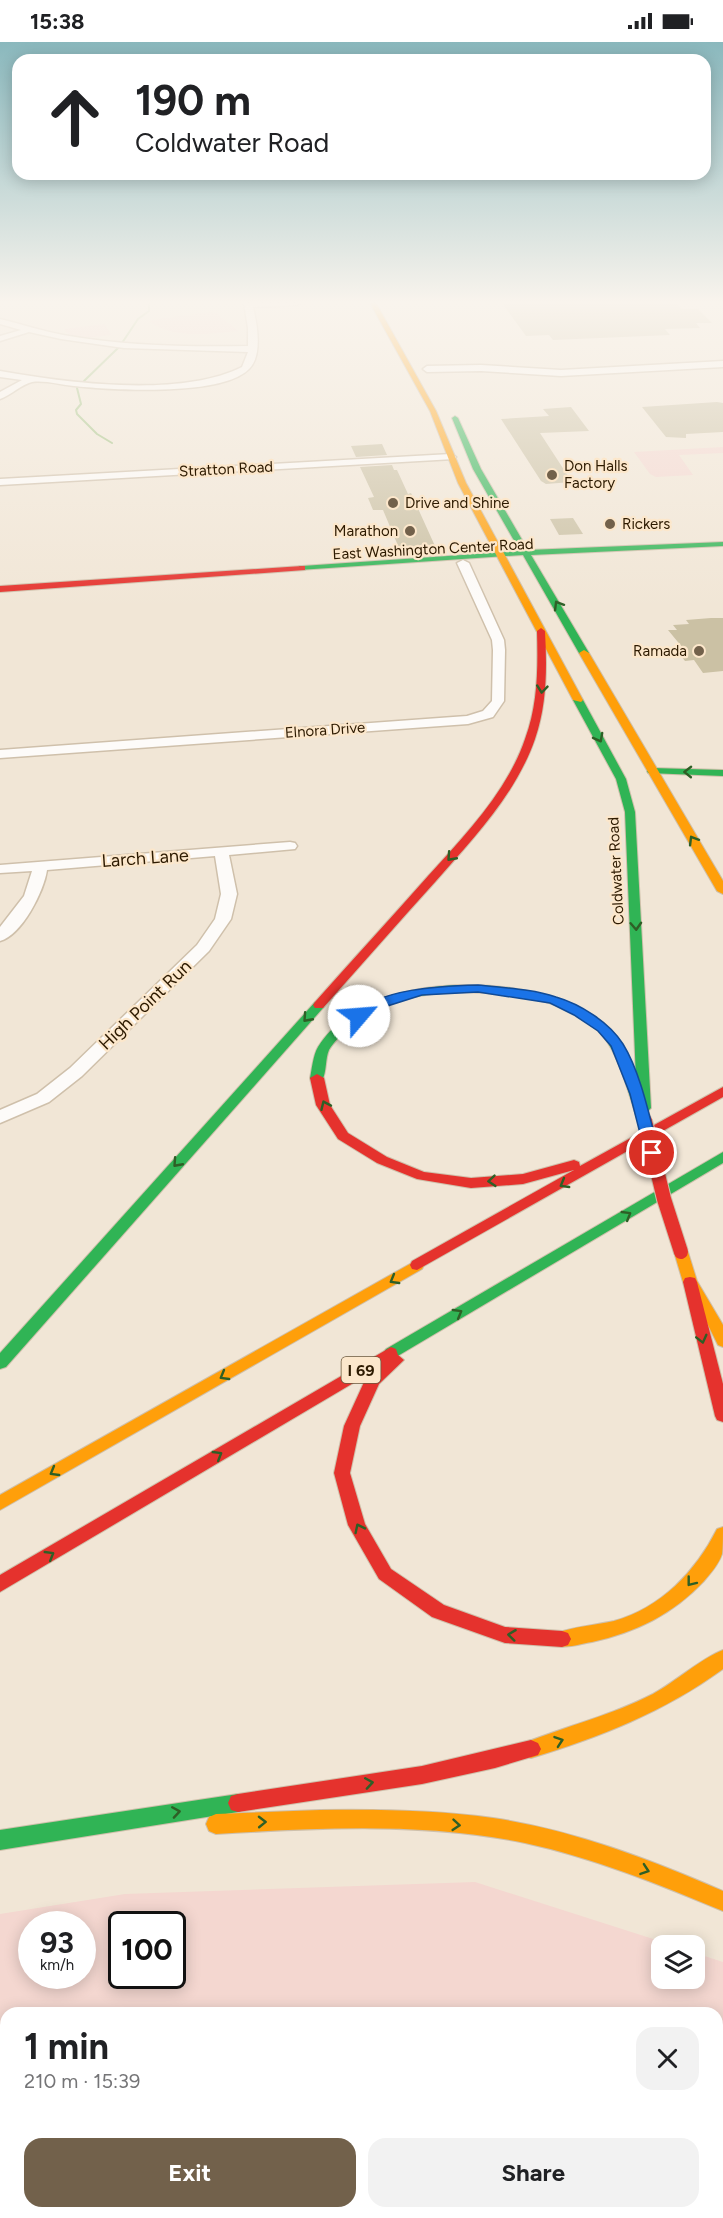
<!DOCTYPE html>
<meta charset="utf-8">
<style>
:root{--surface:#fff;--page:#f2f2f2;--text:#202124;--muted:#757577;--accent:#72614b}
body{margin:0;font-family:Figtree,sans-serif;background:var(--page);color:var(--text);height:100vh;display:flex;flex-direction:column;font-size:22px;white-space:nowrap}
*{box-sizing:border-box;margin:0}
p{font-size:20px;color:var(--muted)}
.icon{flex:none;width:33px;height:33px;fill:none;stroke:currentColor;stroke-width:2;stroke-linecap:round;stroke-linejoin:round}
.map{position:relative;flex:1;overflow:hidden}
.panel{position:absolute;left:0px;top:1965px;width:723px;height:212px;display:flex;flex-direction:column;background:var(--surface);border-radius:18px 18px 0 0;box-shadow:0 3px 15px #0003}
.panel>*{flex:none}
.top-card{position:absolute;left:12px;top:12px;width:699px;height:126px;border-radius:18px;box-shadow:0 3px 15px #0003;background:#fff;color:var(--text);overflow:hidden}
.fabs{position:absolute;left:651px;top:1893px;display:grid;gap:12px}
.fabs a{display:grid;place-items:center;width:54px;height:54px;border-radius:12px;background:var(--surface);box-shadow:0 3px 15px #0003;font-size:30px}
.speed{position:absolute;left:18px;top:1869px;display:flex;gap:12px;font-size:30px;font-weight:700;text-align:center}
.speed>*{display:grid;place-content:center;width:78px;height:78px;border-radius:50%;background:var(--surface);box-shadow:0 3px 15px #0003;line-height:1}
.speed small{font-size:15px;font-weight:400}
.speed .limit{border:3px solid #111;border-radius:9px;background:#fff;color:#111}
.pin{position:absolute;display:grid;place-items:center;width:51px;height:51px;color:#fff;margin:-26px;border:3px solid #fff;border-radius:50%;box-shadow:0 2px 6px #0007}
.me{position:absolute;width:66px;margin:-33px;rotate:63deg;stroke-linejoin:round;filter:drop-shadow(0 0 4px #0008)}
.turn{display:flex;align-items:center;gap:21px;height:126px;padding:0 24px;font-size:27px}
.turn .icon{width:78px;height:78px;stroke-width:2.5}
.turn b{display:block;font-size:42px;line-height:51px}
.round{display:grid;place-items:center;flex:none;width:63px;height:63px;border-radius:18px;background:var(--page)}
.headline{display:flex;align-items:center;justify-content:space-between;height:102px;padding:0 24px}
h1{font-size:36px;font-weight:700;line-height:45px}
.button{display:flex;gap:12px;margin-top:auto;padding:12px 24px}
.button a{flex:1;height:69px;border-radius:18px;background:var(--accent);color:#fff;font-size:24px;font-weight:700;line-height:69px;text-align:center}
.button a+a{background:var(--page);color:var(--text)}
.status{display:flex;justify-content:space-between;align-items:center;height:42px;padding:0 30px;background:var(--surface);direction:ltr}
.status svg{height:16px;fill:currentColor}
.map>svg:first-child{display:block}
.green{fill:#f4d7d0;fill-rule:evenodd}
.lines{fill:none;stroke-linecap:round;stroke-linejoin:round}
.stream{stroke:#9dbf7c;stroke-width:2}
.building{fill:#cbc1a4}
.street-casing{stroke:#cfc0ab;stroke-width:3}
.fast-casing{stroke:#cfc0ab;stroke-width:2}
.slow-casing{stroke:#cfc0ab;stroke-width:2}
.jam-casing{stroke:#cfc0ab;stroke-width:2}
.street{fill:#fdfbf9;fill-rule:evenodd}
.fast{fill:#30b455;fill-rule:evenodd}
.slow{fill:#ff9f0a;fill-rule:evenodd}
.jam{fill:#e5322d;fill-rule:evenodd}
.jam-bridge-casing{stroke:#cfc0ab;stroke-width:16;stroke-linecap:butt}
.jam-bridge{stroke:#e5322d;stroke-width:14}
.oneway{stroke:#2e5f26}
.route{fill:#1a73e8;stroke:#114b97;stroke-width:1.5}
.poi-dot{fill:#72614b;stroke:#fce7cb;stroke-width:2}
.labels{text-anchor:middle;stroke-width:4.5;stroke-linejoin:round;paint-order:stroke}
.far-poi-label{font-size:15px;fill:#2d1a00;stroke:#fce7cb;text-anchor:start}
.far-street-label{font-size:15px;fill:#2d1a00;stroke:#fce7cb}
.shield{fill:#fce7cb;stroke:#6b583d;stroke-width:1.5}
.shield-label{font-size:16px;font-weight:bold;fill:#2d1a00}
.street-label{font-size:18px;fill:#2d1a00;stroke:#fce7cb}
</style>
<div class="status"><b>15:38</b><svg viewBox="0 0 49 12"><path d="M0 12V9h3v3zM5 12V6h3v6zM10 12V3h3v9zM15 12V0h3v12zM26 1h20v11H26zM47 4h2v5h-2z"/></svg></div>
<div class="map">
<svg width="723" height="2176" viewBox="0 0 723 2176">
<rect width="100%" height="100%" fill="#f1e6d6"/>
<g class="green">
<path d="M 210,270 L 216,271 L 238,289 C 211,292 173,297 150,280 L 151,278 Z"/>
<path d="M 105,282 L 111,293 C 97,295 78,298 66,290 L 65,287 Z"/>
<polygon points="723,405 723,411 679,413 693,433 656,435 650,432 634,410"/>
<path d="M 475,1840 L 672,1903 L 662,1904 L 662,1936 L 694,1936 L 695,1911 L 723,1920 L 723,2176 L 0,2176 L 0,1872 L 125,1852 ZM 32,1882 L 82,1882 L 82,1934 L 32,1934 ZM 122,1882 L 172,1882 L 172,1934 L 122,1934 ZM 6,1971 L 717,1971 L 717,2170 L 6,2170 Z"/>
</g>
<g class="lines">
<g class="stream">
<polyline points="122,301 138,277 149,269 149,261"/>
<polyline points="84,339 118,306"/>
<polyline points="77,346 81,362 76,368 77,372 97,392 112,401"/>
</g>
</g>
<g class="building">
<polygon points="502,261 676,261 682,267 698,267 712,281 696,281 700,286 665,287 670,293 553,298 549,293 526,294"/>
<polygon points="717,360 723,361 723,390 686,392 686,396 666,395 642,365"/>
<polygon points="571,365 589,389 540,391 572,440 546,442 541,439 501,377 549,374 543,367"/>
<polygon points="382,402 387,413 356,415 351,404"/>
<polygon points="392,423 394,428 397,428 408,452 411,451 435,504 399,506 383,468 373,468 368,456 374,455 360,425"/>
<polygon points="573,476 583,492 559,493 550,477"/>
<polygon points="711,576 723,576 723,629 703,631 694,618 685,619 674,605 682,605 668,588 677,588 673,583 689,582 686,578"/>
</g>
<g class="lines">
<defs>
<g id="street">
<path d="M 244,261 L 300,261 L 296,263 L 253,265 C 257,282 263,313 249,327 C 222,355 111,348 74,344 C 62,343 44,338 32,340 C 22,342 11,353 0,357 L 0,350 L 22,338 L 0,335 L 0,329 C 68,341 180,356 242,325 L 248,310 L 124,306 L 61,297 L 29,290 L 0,299 L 0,294 L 21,288 L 0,282 L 0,277 C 21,282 42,289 63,293 C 124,304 186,305 248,304 L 248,286 Z"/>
<polygon points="723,319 723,325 561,334 481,329 427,330 423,327 427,324 481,323 561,328"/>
<polygon points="451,412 456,415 454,417 0,443 0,437"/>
<polygon points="463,518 469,521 504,598 505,608 504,659 493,675 468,682 0,716 0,708 467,674 483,669 492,659 493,608 492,598 457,521"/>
<path d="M 290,800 L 295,801 L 297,804 L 295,807 L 229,813 L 237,852 L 231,877 L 209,909 L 82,1034 L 49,1060 L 0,1081 L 0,1068 L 37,1052 L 70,1026 L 197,903 L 215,877 L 221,852 L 215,814 L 47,828 C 44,849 22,893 0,899 L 0,885 L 24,854 L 32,829 L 0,831 L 0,823 Z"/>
</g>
<g id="fast">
<polygon points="455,374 458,376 481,427 528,508 723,500 723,504 531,513 589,611 584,614 579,611 523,513 299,528 299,524 302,524 520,509 473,427 452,376"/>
<path d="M 578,655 L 583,658 L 626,737 L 635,770 L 651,1066 L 648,1069 L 652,1079 L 650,1082 L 645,1083 L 638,1079 C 628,1052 619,1007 597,988 C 584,977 566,966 549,961 C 491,945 393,942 347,987 C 342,992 333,1001 329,1008 C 325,1017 327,1029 322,1039 L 312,1039 L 310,1036 C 312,1027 313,1013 318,1005 C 367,925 539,928 605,982 C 623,997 628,1017 636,1037 L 625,770 L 616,737 L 573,658 Z"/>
<polygon points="652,726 723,728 723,734 648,731 647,729"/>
<polygon points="319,959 323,960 325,963 323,966 6,1325 0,1327 0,1311 315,960"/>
<polygon points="723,1110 723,1121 396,1315 391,1317 386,1315 383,1311 386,1307"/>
<polygon points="238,1752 245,1754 248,1761 245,1768 238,1770 0,1808 0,1788"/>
</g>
<g id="slow">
<polygon points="370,261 376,261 436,369 466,441 583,658 581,660 573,658 458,441 430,369"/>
<polygon points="584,608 589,611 723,839 723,852 717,849 579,611"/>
<polygon points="681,1205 686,1206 688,1210 697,1239 723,1283 723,1305 718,1303 703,1273 683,1240 674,1210 676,1206"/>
<polygon points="417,1218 422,1219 424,1223 422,1227 0,1468 0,1453"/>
<path d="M 723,1485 C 723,1493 723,1505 722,1512 C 719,1522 710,1532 704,1539 C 672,1573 636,1590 592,1600 C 579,1602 568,1607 556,1603 L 553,1597 L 556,1591 C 573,1585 595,1583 614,1579 C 661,1566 696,1529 717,1487 Z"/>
<path d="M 723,1608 L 723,1627 C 664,1670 600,1695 531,1716 L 524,1713 L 521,1707 L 524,1701 C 567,1684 612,1673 653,1652 C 675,1640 702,1616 723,1608 Z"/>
<path d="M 320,1768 C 378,1767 436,1768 493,1776 C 573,1788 649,1817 723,1849 L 723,1869 C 658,1842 594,1816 525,1801 C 424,1780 318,1786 216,1792 L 209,1789 L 206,1782 L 209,1775 L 216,1772 Z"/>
</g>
<g id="jam">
<polygon points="302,524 305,524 305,528 0,550 0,544"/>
<path d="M 541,586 L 545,589 C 547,626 547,662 535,697 C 516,752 473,797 436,839 C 398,881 361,923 323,966 L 315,966 L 313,963 L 315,960 C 352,918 390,877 428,834 C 465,793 507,750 525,697 C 538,662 538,626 537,589 Z"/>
<polygon points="317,1032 324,1036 330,1063 348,1091 387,1115 424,1130 471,1136 523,1132 574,1118 579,1120 580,1124 723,1045 723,1055 417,1228 412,1227 410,1223 412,1219 574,1128 523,1142 471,1146 417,1137 377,1121 338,1097 316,1063 310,1036"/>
<polygon points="690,1235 695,1236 697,1240 723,1342 723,1380 717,1378 715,1374 683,1240 685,1236"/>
<polygon points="391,1305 396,1307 398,1313 404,1318 379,1342 360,1384 350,1431 365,1482 391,1527 444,1563 505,1585 562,1589 568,1591 571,1597 568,1603 562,1605 505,1601 432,1575 379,1537 348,1483 334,1431 344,1384 365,1338 372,1330 0,1550 0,1533"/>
<polygon points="531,1698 538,1701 541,1707 538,1713 495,1726 422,1742 238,1770 231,1768 228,1761 231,1754 238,1752 422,1724"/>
</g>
</defs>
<use href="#street" class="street-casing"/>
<use href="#fast" class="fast-casing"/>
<use href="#slow" class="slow-casing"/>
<use href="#jam" class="jam-casing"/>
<use href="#street" class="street"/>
<use href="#fast" class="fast"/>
<use href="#slow" class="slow"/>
<use href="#jam" class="jam"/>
<defs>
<polyline id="jam-bridge" points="645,1079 664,1157 681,1210"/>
</defs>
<use href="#jam-bridge" class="jam-bridge-casing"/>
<use href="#jam-bridge" class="jam-bridge"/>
</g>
<defs><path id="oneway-chevron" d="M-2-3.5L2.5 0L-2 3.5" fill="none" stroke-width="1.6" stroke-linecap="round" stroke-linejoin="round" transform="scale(1.5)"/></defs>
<g class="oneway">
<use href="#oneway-chevron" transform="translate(558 563) rotate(-121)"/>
<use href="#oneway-chevron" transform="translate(542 647) rotate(96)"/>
<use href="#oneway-chevron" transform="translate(599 696) rotate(62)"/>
<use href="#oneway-chevron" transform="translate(688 730) rotate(-179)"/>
<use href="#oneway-chevron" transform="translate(693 798) rotate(-121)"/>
<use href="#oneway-chevron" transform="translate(451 815) rotate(132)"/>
<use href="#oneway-chevron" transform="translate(636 884) rotate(87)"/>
<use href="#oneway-chevron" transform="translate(307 976) rotate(132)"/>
<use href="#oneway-chevron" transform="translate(325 1063) rotate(-114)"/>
<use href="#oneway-chevron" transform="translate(177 1121) rotate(132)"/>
<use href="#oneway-chevron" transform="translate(492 1139) rotate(175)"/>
<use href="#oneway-chevron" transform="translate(564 1142) rotate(150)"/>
<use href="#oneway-chevron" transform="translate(627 1173) rotate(-31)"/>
<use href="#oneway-chevron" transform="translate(394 1238) rotate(150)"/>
<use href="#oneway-chevron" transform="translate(458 1271) rotate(-30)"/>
<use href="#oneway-chevron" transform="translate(702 1297) rotate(76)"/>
<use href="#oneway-chevron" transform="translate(224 1334) rotate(150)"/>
<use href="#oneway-chevron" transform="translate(218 1413) rotate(-31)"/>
<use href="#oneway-chevron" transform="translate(54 1430) rotate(150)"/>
<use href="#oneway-chevron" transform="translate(359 1486) rotate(-116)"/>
<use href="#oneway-chevron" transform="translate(50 1513) rotate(-31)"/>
<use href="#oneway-chevron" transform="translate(691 1540) rotate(128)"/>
<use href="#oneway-chevron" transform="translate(512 1593) rotate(-173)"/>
<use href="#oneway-chevron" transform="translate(559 1699) rotate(-19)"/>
<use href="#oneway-chevron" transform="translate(369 1741) rotate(-9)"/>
<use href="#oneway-chevron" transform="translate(176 1770) rotate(-9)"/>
<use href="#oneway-chevron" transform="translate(262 1780) rotate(-1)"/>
<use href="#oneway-chevron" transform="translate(456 1783) rotate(5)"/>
<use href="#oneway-chevron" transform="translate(645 1828) rotate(19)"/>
</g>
<linearGradient id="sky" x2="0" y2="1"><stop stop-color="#8ab8bd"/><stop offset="0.46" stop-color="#f9f4ed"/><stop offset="1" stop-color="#f9f4ed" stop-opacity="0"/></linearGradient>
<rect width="723" height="566" fill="url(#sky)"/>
<path class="route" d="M 478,943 C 504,946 532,947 556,955 C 580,962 609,980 623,1002 C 641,1031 650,1077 659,1111 L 657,1114 L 652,1115 L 645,1111 L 630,1052 L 611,1004 L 598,989 L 574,973 L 550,961 L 478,950 L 422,953 L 378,967 L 359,978 L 353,974 C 377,946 443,944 478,943 Z"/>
<g class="poi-dot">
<circle cx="552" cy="433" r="6"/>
<circle cx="393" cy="461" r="6"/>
<circle cx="610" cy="482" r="6"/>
<circle cx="410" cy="489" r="6"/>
<circle cx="699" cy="609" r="6"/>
</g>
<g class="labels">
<g class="far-poi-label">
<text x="564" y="429">Don Halls<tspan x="564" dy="17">Factory</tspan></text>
<text x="405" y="466">Drive and Shine</text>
<text x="622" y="487">Rickers</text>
<text x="398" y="494" text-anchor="end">Marathon</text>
<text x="687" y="614" text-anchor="end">Ramada</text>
</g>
<g class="far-street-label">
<text transform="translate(226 427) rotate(-3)" y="5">Stratton Road</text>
<text transform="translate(433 507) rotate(-3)" y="5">East Washington Center Road</text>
<text transform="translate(325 688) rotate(-4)" y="5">Elnora Drive</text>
<text transform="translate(616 829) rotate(-93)" y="5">Coldwater Road</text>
</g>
<rect class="shield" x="341.5" y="1315" width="39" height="26" rx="4.5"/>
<g class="shield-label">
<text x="361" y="1334">I 69</text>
</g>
<g class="street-label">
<text transform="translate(145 816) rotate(-4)" y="6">Larch Lane</text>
<text transform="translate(145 963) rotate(-44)" y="6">High Point Run</text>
</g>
</g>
</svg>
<div class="fabs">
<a><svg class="icon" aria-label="layers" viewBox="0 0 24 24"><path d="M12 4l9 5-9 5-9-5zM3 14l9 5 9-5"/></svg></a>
</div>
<div class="speed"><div>93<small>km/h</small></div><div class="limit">100</div></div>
<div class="pin" style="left:652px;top:1111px;background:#d93025"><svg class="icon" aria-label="arrive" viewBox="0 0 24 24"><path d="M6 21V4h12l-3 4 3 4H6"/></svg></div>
<svg class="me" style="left:359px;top:974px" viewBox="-20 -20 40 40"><circle r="19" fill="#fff"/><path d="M0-13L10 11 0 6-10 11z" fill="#1a73e8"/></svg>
<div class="top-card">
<div class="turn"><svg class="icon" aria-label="ahead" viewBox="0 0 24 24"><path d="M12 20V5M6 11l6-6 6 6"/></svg><div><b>190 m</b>Coldwater Road</div></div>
</div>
<section class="panel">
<div class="headline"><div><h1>1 min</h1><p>210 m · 15:39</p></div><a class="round"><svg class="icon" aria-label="close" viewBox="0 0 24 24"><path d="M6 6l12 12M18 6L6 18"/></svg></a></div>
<div class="button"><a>Exit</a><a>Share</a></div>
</section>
</div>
